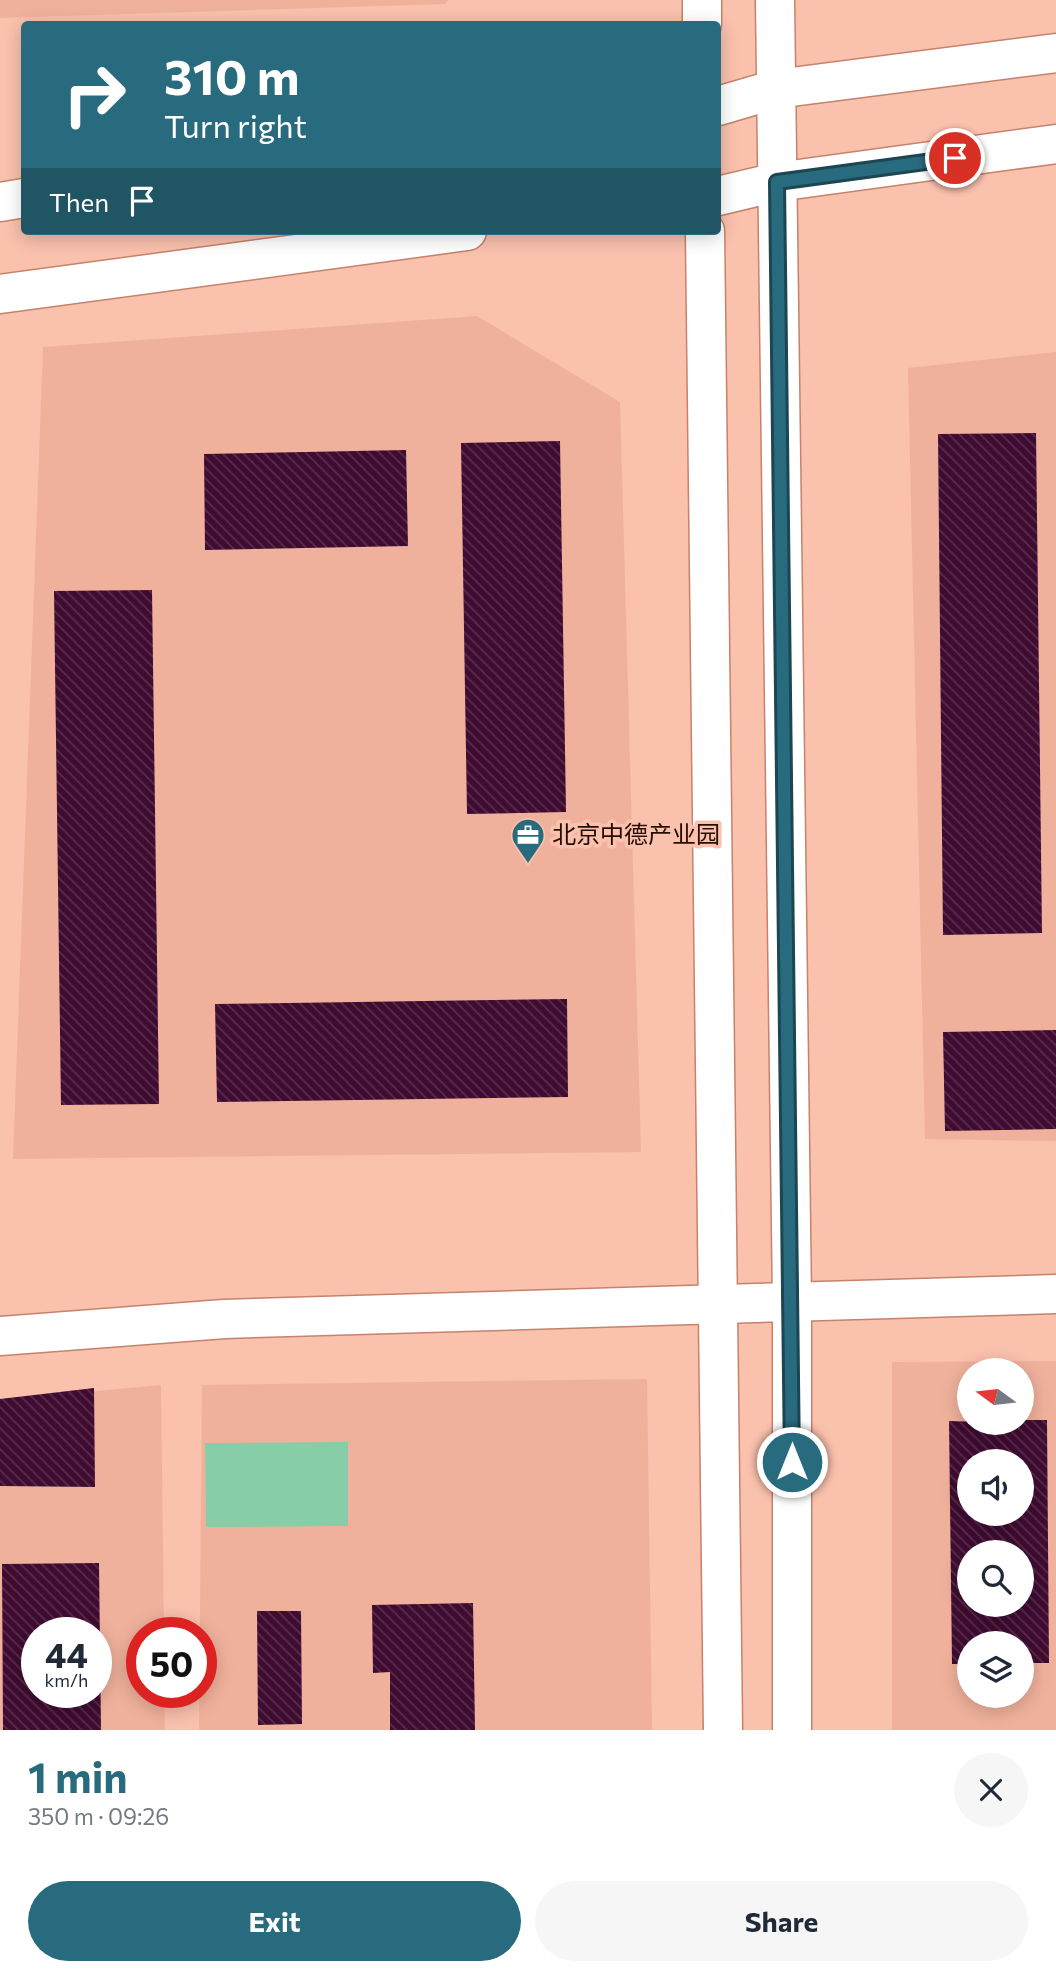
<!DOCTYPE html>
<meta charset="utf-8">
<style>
:root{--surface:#fff;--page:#f6f6f7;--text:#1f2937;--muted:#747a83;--accent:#296b7e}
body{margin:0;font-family:Commissioner,"Noto Sans SC",sans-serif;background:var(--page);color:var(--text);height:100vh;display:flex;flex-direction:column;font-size:26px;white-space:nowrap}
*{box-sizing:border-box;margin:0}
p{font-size:23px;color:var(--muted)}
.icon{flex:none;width:38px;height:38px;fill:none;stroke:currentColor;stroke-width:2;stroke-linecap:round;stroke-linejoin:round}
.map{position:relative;height:1730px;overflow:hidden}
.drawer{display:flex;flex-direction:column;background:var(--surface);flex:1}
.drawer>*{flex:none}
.banner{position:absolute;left:21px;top:21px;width:700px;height:214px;border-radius:7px;box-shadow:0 4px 18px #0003;background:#296b7e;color:#fff;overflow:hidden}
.needle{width:46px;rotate:285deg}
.buttons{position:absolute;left:957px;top:1358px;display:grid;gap:14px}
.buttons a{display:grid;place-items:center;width:77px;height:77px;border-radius:50%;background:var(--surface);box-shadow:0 4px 18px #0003;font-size:35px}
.speed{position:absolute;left:21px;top:1617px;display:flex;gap:14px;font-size:35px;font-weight:700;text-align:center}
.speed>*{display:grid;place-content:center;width:91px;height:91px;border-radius:50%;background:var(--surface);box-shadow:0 4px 18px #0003;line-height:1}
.speed small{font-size:18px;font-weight:400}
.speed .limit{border:10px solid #d22;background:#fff;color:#111}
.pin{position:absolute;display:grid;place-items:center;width:60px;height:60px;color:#fff;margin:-30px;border:4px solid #fff;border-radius:50%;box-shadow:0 2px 7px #0007}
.me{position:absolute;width:77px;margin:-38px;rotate:0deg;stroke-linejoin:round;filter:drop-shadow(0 0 5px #0008)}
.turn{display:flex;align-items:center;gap:24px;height:147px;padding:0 28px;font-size:32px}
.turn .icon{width:91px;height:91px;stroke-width:2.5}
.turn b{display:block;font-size:49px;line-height:60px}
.then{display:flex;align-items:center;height:66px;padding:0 28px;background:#0003;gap:14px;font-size:26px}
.round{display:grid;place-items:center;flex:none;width:74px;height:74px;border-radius:37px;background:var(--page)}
.headline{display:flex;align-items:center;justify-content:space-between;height:119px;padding:0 28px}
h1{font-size:42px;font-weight:700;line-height:52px;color:var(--accent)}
.button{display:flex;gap:14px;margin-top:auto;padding:14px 28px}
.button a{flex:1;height:80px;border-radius:42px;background:var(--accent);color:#fff;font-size:28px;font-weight:700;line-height:80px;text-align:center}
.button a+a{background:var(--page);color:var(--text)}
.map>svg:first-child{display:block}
.built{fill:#f0b19c;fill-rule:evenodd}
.pitch{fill:#86cda8}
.building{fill:url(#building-back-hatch);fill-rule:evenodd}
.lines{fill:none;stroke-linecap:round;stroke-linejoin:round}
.secondary-casing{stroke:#c6826b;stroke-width:41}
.secondary{stroke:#fff;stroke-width:38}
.route-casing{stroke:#1b4652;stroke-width:18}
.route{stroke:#296b7e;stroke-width:12}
.labels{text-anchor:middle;stroke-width:7;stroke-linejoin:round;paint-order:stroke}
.poi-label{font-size:24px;fill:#250c04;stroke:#fac1ad;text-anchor:start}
</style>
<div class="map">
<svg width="1056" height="1730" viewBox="0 0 1056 1730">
<defs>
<pattern id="building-back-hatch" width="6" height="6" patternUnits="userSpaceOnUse" patternTransform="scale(1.75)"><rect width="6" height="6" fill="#3f0b31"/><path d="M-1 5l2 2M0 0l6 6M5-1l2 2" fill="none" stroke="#582d4b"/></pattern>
</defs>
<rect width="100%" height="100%" fill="#fac1ad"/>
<g class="built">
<polygon points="0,0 449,0 445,4 0,18"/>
<polygon points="477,316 620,402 641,1152 13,1159 43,347"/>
<polygon points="1056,352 1056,1141 925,1139 908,368"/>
<path d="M 1056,1361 L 1056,1730 L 892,1730 L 892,1362 ZM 970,1370 L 1022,1370 L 1022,1423 L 970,1423 ZM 970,1461 L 1022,1461 L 1022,1514 L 970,1514 ZM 970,1552 L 1022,1552 L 1022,1605 L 970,1605 ZM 970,1643 L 1022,1643 L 1022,1696 L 970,1696 Z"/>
<polygon points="647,1379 652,1730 199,1730 202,1385"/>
<path d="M 161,1385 L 164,1633 L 142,1633 L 142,1692 L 164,1692 L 165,1730 L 0,1730 L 0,1400 ZM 37,1633 L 96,1633 L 96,1692 L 37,1692 Z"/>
</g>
<polygon class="pitch" points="348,1442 348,1526 206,1527 205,1443"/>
<g class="building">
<polygon points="1036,433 1042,933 943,935 938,434"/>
<polygon points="560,441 566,812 467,814 461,443"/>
<polygon points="406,450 408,546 205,550 204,454"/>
<polygon points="152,590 159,1104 61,1105 54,591"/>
<polygon points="567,999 568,1097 217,1102 215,1004"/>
<polygon points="1056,1030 1056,1129 945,1131 943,1032"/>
<polygon points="94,1388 95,1487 0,1486 0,1399"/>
<path d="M 1022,1420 L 1047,1420 L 1049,1663 L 1022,1663 L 1022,1643 L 970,1643 L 970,1664 L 952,1664 L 949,1421 L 1022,1423 ZM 970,1461 L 1022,1461 L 1022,1514 L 970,1514 ZM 970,1552 L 1022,1552 L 1022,1605 L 970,1605 Z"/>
<path d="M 99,1563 L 101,1730 L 3,1730 L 2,1564 ZM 37,1633 L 96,1633 L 96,1692 L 37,1692 Z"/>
<polygon points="473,1603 475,1730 390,1730 390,1672 373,1673 372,1605"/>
<polygon points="257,1611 301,1611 302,1724 258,1725"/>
</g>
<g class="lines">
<defs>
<g id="secondary">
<polyline points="702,0 702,24"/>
<polyline points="775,0 792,1302 792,1730"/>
<polyline points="718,106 776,89 1056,53"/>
<polyline points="718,196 777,182 1056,144"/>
<polyline points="0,202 24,198"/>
<polyline points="705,231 723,1730"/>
<polyline points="0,294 467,231"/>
<polyline points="0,1336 224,1319 1056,1294"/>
</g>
</defs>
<use href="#secondary" class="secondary-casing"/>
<use href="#secondary" class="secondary"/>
</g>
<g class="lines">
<defs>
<polyline id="route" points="792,1462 777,182 955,158"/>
</defs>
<use href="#route" class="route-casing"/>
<use href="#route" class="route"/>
</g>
<defs>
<symbol id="office-pin" viewBox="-11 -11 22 30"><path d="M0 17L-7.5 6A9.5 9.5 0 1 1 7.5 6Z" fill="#296b7e" stroke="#fac1ad"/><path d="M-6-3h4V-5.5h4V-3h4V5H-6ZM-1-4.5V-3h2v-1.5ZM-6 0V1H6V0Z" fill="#fff"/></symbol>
</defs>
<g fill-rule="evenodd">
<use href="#office-pin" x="509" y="816" width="38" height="52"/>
</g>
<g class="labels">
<g class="poi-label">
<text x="552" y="843">北京中德产业园</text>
</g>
</g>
</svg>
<div class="buttons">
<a><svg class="needle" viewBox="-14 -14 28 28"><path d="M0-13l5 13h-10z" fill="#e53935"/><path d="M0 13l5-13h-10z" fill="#747a83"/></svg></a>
<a><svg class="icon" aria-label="sound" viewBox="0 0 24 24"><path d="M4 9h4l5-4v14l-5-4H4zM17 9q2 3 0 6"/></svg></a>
<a><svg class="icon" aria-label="search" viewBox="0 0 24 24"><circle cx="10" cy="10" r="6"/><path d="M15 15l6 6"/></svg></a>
<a><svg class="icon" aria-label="layers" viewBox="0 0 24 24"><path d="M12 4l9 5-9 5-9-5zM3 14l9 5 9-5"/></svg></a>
</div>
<div class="speed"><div>44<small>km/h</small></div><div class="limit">50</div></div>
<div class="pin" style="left:955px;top:158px;background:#d93025"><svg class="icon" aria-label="arrive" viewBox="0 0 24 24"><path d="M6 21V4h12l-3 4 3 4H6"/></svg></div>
<svg class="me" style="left:792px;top:1462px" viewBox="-20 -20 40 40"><circle r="17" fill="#296b7e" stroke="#fff" stroke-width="3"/><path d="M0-11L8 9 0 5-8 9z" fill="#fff"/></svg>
<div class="banner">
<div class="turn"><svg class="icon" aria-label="right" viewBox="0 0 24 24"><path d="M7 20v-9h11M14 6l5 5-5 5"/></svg><div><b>310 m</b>Turn right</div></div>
<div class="then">Then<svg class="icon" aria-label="arrive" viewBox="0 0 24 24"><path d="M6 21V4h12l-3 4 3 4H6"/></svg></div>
</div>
</div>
<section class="drawer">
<div class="headline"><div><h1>1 min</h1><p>350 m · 09:26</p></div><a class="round"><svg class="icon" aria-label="close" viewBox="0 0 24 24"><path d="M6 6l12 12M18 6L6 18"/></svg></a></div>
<div class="button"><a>Exit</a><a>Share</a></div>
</section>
